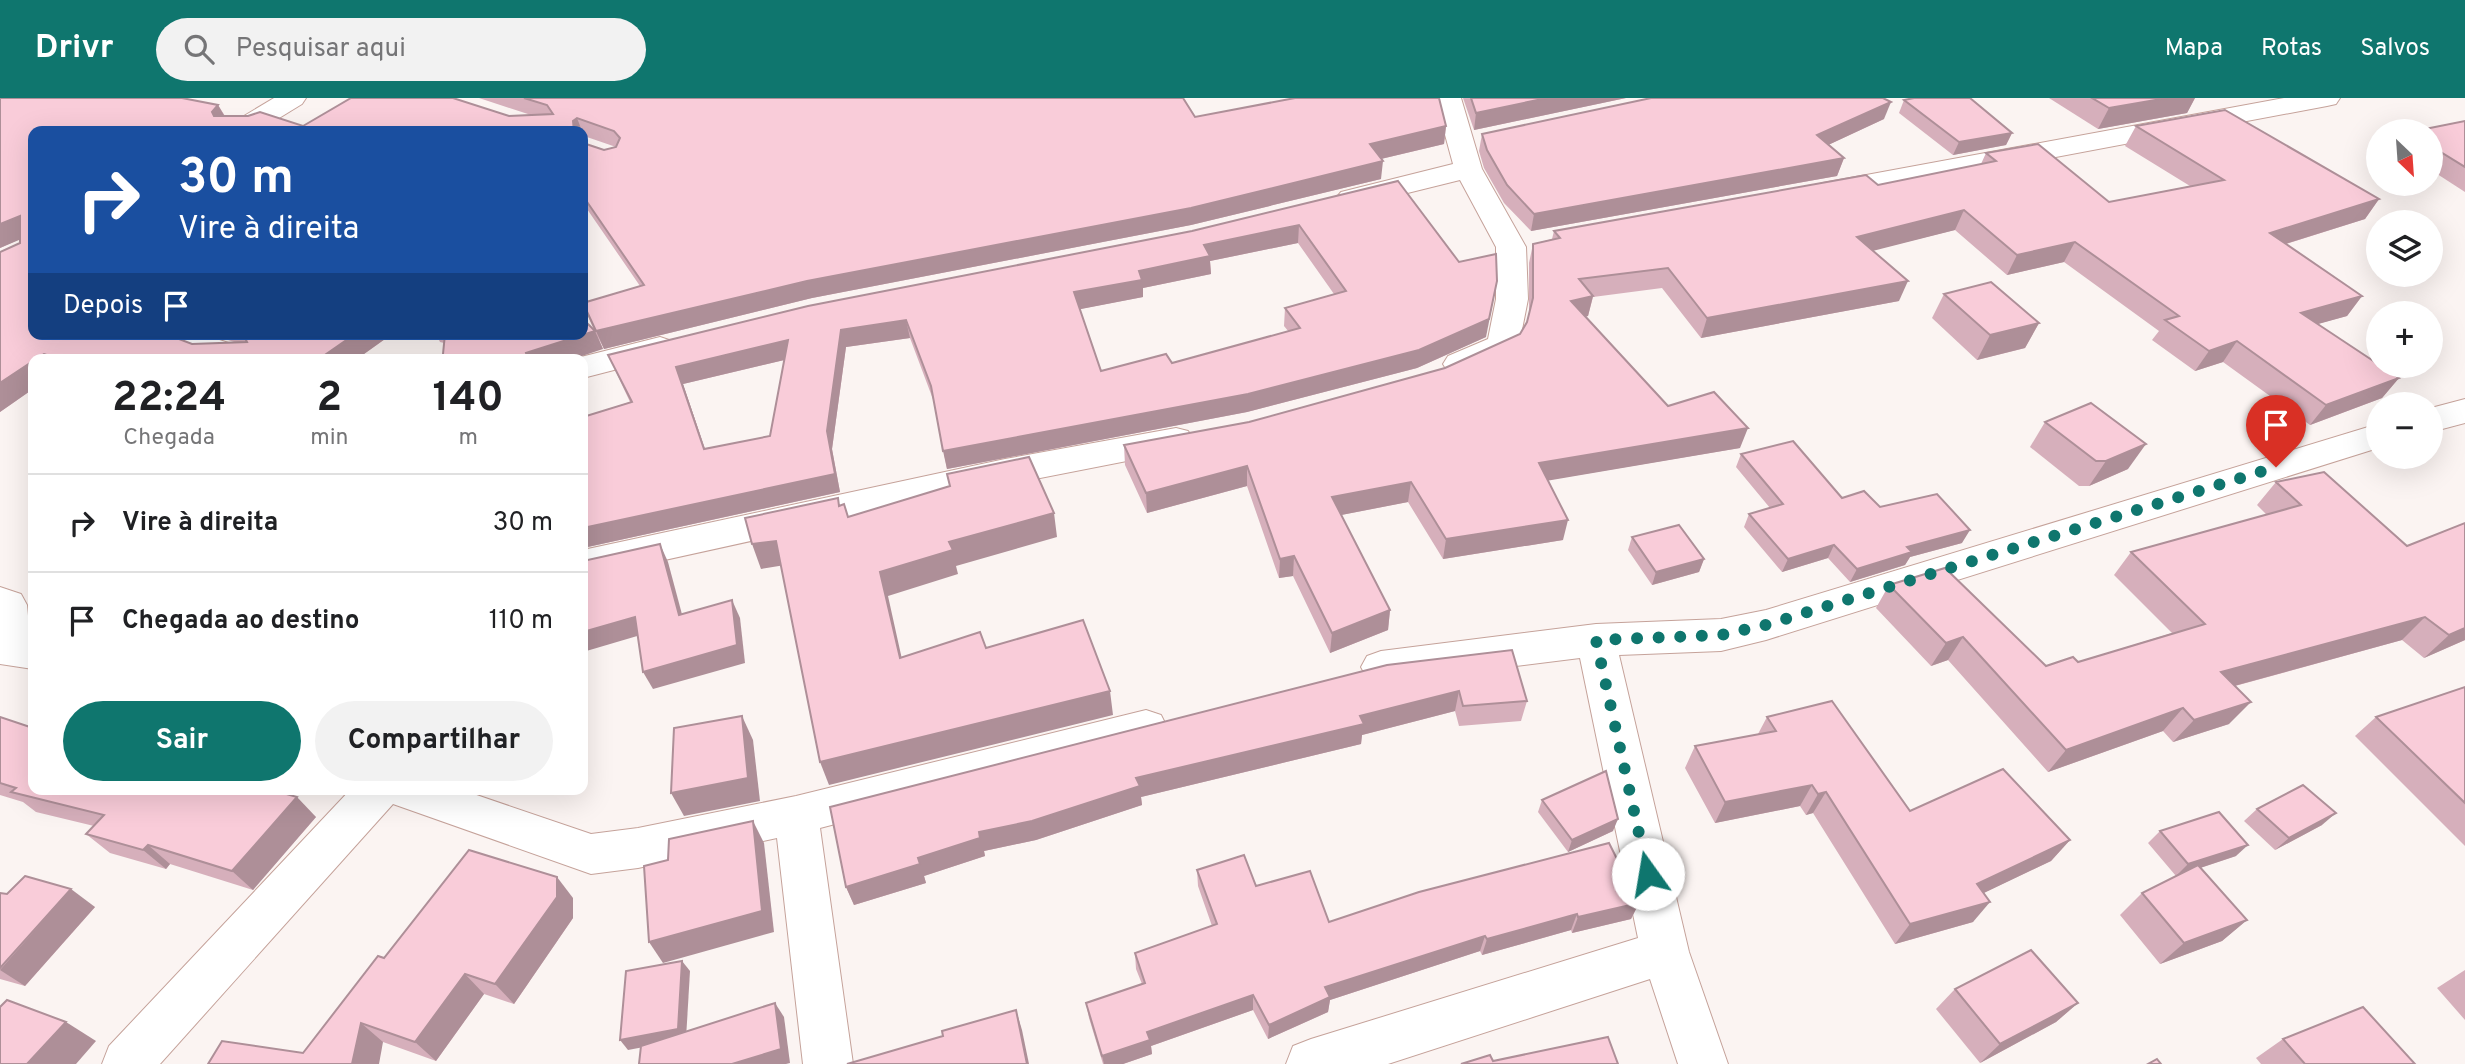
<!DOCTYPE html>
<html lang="pt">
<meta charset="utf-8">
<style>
:root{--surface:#fff;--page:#f2f2f2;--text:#202124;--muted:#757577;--line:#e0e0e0;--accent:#0f766e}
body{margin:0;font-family:Overpass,sans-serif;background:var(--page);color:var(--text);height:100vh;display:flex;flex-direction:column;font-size:26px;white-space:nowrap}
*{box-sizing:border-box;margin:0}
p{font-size:23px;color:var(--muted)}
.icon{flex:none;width:38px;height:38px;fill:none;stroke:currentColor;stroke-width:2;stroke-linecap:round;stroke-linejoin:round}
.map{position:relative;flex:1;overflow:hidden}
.drawer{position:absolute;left:28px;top:256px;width:560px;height:441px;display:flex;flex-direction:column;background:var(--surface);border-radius:14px;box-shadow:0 7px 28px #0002}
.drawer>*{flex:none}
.banner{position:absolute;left:28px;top:28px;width:560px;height:214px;border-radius:14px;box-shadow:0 7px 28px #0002;background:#1a4fa0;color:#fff;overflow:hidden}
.needle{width:46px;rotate:155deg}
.fabs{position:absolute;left:2366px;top:21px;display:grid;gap:14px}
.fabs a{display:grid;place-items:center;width:77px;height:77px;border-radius:50%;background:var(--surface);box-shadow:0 7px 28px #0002;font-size:35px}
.pin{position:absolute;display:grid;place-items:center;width:60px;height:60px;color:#fff;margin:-72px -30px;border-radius:50% 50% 50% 0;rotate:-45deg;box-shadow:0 0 7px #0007}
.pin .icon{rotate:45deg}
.me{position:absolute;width:77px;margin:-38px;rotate:347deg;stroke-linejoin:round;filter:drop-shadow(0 0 5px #0008)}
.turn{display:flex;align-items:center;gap:24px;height:147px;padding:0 35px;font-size:32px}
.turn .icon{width:91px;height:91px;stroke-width:2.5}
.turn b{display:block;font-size:49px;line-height:60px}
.then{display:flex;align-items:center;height:66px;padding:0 35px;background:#0003;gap:14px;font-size:26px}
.eta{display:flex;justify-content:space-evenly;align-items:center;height:119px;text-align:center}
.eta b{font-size:42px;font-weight:700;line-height:49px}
.cta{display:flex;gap:14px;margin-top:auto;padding:14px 35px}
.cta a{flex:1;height:80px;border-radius:42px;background:var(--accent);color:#fff;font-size:28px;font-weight:700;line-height:80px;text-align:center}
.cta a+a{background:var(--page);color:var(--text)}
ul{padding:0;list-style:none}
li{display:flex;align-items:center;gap:21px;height:98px;padding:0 35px;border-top:2px solid var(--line)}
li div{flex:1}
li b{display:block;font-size:26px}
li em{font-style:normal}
header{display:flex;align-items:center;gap:42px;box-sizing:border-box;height:98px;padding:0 35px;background:var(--accent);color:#fff}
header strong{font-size:33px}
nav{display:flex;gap:38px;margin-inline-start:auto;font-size:24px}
.search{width:490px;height:63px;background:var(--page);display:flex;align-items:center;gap:18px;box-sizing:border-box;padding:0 24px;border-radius:38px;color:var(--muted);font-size:26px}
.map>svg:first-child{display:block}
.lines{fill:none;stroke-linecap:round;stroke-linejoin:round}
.street-casing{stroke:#c5a29a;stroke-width:2}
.street{fill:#fff;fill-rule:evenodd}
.wall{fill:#d6afbb;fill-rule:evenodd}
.shaded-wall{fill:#ae8f98}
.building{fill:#f9ccd9;stroke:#ae8f98;stroke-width:2;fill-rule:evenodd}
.route{stroke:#0f766e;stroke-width:12;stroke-dasharray:0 21.6}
</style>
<header>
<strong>Drivr</strong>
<div class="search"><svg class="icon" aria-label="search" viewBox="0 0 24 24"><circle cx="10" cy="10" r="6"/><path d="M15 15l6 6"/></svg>Pesquisar aqui</div>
<nav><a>Mapa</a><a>Rotas</a><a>Salvos</a></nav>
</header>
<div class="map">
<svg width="2465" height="966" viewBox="0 0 2465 966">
<rect width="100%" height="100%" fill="#fbf4f2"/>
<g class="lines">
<defs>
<g id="street">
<polygon points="274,0 306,0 302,6 258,33 225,33 229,27"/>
<polygon points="1435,0 1461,0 1482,71 1526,149 1528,201 1519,247 1515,254 1472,274 1460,277 1448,274 1443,266 1448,258 1488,241 1496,201 1496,149 1460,82 1351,109 1341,106 1336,100 1341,94 1453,66"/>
<polygon points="2284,0 2340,0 2336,6 2327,8 1823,103 1813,100 1808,94 1813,88 1823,85"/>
<polygon points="151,236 201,236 253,253 257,261 206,261 156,243"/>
<polygon points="660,239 672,243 676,250 672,257 583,280 583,261 573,261"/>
<polygon points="2465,301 2465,325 2431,334 2431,310"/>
<polygon points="2378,326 2378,350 1766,542 1721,553 1619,557 1689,854 1728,966 1678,966 1650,881 1388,966 1286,966 1293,948 1311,941 1638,840 1580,560 1381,585 1367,580 1361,569 1367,558 1381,553 1596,526 1721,521 1766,512"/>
<polygon points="1176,330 1188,333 1194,342 1188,351 1005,387 583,480 583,452 1005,361"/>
<polygon points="0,489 21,496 27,507 30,539 33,539 33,571 0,566"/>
<polygon points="1146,612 1161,617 1167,629 1161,641 820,730 853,966 803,966 777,740 638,770 591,776 393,706 160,966 102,966 109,948 351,691 459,691 591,736 638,730 796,698"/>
</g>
</defs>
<use href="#street" class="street-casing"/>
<use href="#street" class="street"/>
</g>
<g class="wall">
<polygon points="0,0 218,7 225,18 303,28 531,17 479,0 1183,0 1195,19 1291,1 1291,0 1439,0 1446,28 1444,46 1381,61 1381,81 1191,127 812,200 604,251 598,239 603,251 444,245 440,244 436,236 583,236 594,232 583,207 640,188 587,111 583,110 583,45 604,52 616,49 584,38 583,38 583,33 33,33 33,236 192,246 234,244 210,236 392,236 357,261 33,261 33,291 0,314 0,154 20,145 20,141 0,150"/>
<polygon points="1463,0 1626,0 1474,32"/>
<polygon points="2049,0 2195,0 2187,15 2098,31"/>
<polygon points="1904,2 2012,35 2006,47 1953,57 1899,15"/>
<polygon points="1884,21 1828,47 1844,60 1837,78 1531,133 1504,105 1484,70 1479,53 1482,36"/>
<polygon points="2465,23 2465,94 2431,72 2431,33"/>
<polygon points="2136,28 2379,101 2365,121 2286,146 2362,198 2347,218 2317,226 2399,280 2382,300 2310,327 2223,264 2195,273 2152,242 2159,233 2064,164 2007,177 1955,132 1873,152 1899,203 1701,240 1662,190 1593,199 1588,218 1585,219 1668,308 1740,350 1548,382 1563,442 1443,461 1408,404 1341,417 1390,512 1388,532 1330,555 1293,478 1279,480 1247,388 1147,415 1125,367 1124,347 1249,324 1445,270 1520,236 1527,224 1529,217 1529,165 1533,146 1552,141 1554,133 1878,87 1981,66 1986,55 2109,104 2190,88 2125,48"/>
<path d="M 1398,83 L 1486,239 L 1417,270 L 1247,314 L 947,371 L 934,304 L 910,240 L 846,249 L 832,351 L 840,394 L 583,450 L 583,319 L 630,304 L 608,257 L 1192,133 ZM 1298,145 L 1334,196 L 1285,210 L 1284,228 L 1289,234 L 1172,265 L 1101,273 L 1080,211 L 1143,199 L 1143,190 L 1211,176 L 1210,163 ZM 784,262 L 770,338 L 705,351 L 683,286 Z"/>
<polygon points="1944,196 2039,225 2025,250 1977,262 1932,220"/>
<polygon points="2045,324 2128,371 2089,388 2079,388 2030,349"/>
<polygon points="1741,356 1842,400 1880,409 1962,445 1910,459 1905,467 1850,484 1828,460 1782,474 1744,429 1749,416 1770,410 1736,369"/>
<polygon points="2276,384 2407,448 2465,425 2465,542 2424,560 2402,542 2235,588 2229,626 2173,644 2163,633 2048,674 1948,562 1931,568 1876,510 1889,487 2046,568 2078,564 2172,535 2114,477 2131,454 2267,417 2257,407"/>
<polygon points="1632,439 1704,461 1699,474 1652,487 1628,452"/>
<polygon points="1512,552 1527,603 1521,623 1459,628 1455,613 1362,637 1361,646 1141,699 1142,707 1036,742 984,753 985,758 924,778 926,785 854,807 846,789"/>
<polygon points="2465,589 2465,748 2355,638 2376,619"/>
<polygon points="0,619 316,719 253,792 170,766 166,771 110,755 86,736 94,728 36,714 23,704 0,697"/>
<polygon points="1767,619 1910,713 2070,742 2051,763 1983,795 1973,824 1895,846 1813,715 1806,717 1800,708 1715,725 1685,670 1695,648 1758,636"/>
<polygon points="1542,702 1613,733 1568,754 1538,714"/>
<polygon points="2257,711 2322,727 2275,752 2244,723"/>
<polygon points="2160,733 2236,758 2200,770 2247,822 2222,843 2160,866 2120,817 2142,795 2176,778 2148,745"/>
<polygon points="1197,772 1256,788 1329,824 1639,805 1631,821 1572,835 1571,832 1482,857 1480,853 1330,902 1328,914 1268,941 1253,912 1151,948 1152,956 1123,966 1103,966 1089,920 1086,905 1142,886 1136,871 1135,855 1212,828 1198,788"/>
<polygon points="0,795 95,809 25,888 0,881"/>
<polygon points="573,800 573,820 514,906 484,896 436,963 383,944 303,955 384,860"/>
<polygon points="2465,872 2465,922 2437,890"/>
<polygon points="1955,891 2078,905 2056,924 1980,965 1936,911"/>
<polygon points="2283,941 2415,966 2261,966 2256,960"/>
</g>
<g class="shaded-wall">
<polygon points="1547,0 1626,0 1474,32 1476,15"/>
<polygon points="2167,0 2195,0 2187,15 2098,31 2109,10"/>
<polygon points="1891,4 1884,21 1811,55 1817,37"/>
<polygon points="218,7 228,24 223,32 212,14"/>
<polygon points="577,20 582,33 574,33 573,23"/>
<polygon points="1446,28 1444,46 1368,64 1370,46"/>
<polygon points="2012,35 2006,47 1953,57 1959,44"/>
<polygon points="1844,60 1837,78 1531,133 1534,116"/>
<polygon points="1383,63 1381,81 1191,127 812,200 604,251 596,233 807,183"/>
<polygon points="2379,101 2365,121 2257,155 2270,135"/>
<polygon points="1964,112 1955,132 1849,159 1857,139"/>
<polygon points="20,118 33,136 0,150 0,126"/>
<polygon points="1299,127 1298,145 1210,163 1211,176 1143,190 1143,199 1076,212 1074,194 1139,173 1204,147"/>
<polygon points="2075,144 2064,164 2007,177 2017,157"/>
<polygon points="1497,183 1486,239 1417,270 1247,314 947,371 943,353"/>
<polygon points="1908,183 1899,203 1701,240 1707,220"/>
<polygon points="1593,198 1588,218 1566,223 1571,203"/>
<polygon points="2362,198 2347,218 2286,235 2301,215"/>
<polygon points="906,222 910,240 846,249 832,351 840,394 583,450 583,430 827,333 841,232"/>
<polygon points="2039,225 2025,250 1977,262 1990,237"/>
<polygon points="595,233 603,251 573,261 528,261 526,255"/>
<polygon points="355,236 392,236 357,261 319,261"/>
<polygon points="788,242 793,260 683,286 711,369 676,269"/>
<polygon points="2237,243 2223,264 2195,273 2209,253"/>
<polygon points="44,256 48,261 36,261"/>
<polygon points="33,263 33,291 0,314 0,285"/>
<polygon points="2399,280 2382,300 2310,327 2326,307"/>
<polygon points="1748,330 1740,350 1534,385 1539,365"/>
<polygon points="2146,346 2128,371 2089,388 2106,363"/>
<polygon points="1247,368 1247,388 1147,415 1146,395"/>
<polygon points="1411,384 1408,404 1331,419 1332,399"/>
<polygon points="1054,415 1057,439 956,468 958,476 888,498 907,584 900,560 880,474 949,444"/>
<polygon points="1568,422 1563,442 1443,461 1446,441"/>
<polygon points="1970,432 1962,445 1910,459 1905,467 1850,484 1857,471 1907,449"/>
<polygon points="776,443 785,467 761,471 752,446"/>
<polygon points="660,446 668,464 687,535 679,517"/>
<polygon points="1834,447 1828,460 1782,474 1788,461"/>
<polygon points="1294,458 1293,478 1279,480 1280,461"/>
<polygon points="1704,461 1699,474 1652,487 1656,474"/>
<polygon points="732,502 740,520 745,565 653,591 643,574"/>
<polygon points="1390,512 1388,532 1330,555 1332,535"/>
<polygon points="635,519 644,536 583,554 583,534"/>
<polygon points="2425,519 2402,542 2201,597 2221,574"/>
<polygon points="2465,530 2465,542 2424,560 2449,537"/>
<polygon points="1963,539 1948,562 1931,568 1946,545"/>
<polygon points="1110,593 1113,617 829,687 820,664"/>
<polygon points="1459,593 1455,613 1362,637 1361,646 1141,699 1142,707 1036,742 984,753 985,758 924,778 926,785 854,807 846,789 979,734 1136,680 1360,618"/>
<polygon points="2251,604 2229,626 2173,644 2194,622"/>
<polygon points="2183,610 2163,633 2048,674 2066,652"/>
<polygon points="742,618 753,642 760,703 684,718 671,695"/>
<polygon points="1812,687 1800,708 1715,725 1725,704"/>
<polygon points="1826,694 1813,715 1806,717 1818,696"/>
<polygon points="297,699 316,719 253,792 232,773"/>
<polygon points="2336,715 2322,727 2275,752 2289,740"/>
<polygon points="1618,721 1613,733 1568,754 1572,742"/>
<polygon points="753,723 764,745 774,834 663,865 649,844"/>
<polygon points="2070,742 2051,763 1961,806 1977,786"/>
<polygon points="148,747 170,766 166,771 143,752"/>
<polygon points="2248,747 2236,758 2176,778 2188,766"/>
<polygon points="557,779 573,800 573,820 514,906 495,886"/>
<polygon points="71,791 95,809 25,888 0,872"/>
<polygon points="1990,804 1973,824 1895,846 1910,826"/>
<polygon points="1639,805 1631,821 1572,835 1578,819"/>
<polygon points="1577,816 1571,832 1482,857 1487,841"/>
<polygon points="2247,822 2222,843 2160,866 2184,845"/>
<polygon points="1485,838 1480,853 1330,902 1328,914 1268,941 1269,927 1325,889"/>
<polygon points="682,863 690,873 686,941 628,952 620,942"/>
<polygon points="465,876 484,896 436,963 415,944"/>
<polygon points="1253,897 1253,912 1151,948 1152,956 1123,966 1104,966 1102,958 1147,934"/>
<polygon points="775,905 784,919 790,965 786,966 732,966"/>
<polygon points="2078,905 2056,924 1980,965 2000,946"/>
<polygon points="1016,912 1022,932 1029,966 1027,966"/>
<polygon points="66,924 96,943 76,966 27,966"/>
<polygon points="361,925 383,944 379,966 352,966"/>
</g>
<g class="building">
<polygon points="0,0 182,0 218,7 212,14 214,18 248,18 260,14 303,28 351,0 453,0 509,18 553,16 547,7 524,0 1183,0 1195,19 1295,0 1439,0 1446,28 1370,46 1383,63 1191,110 807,183 596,233 583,205 644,187 583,98 583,45 604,52 616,49 620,40 614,33 577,20 573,23 574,33 33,33 33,236 166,236 192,246 247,244 243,236 355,236 319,261 83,261 80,260 78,261 59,261 44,256 36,261 33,261 33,263 0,285 0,154 20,145 20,118 0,126"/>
<polygon points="1471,0 1547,0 1476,15"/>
<polygon points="1651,0 1883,0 1891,4 1817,37 1844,60 1534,116 1507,87 1487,52 1482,36"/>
<polygon points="1914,0 1970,0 2012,35 1959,44 1904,2"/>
<polygon points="2092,0 2167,0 2109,10"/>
<polygon points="2225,12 2379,101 2270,135 2362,198 2301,215 2399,280 2326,307 2237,243 2209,253 2165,222 2179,218 2075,144 2017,157 1964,112 1857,139 1908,183 1707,220 1668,170 1579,181 1593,198 1571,203 1668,308 1714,294 1748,330 1539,365 1568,422 1446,441 1411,384 1332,399 1390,512 1332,535 1294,458 1280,461 1247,368 1146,395 1124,347 1249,324 1445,270 1520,236 1527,224 1533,200 1533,146 1560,140 1554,133 1866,77 1878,87 1996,63 1986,55 2038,46 2109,104 2224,82 2136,28"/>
<polygon points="2465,23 2465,69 2431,48 2431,33 2415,33"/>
<path d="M 1398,83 L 1459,164 L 1496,156 L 1497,183 L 1489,221 L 1419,252 L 1248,296 L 943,353 L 931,288 L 906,222 L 841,232 L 827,333 L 835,376 L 583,430 L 583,319 L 632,304 L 608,257 L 808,208 L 1192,133 ZM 1299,127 L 1346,193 L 1285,210 L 1300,230 L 1172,265 L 1166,256 L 1101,273 L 1074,194 L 1142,182 L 1139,173 L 1210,158 L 1204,147 ZM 788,242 L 770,338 L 704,351 L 676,269 Z"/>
<polygon points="1991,184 2039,225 1990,237 1944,196"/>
<polygon points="583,221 595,233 526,255 528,261 445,261 443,256 445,236 583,236"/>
<polygon points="2091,305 2146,346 2106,363 2096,363 2045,324"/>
<polygon points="1793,343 1842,400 1864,393 1880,409 1937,396 1970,432 1907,449 1912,454 1857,471 1834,447 1788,461 1749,416 1783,406 1741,356"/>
<polygon points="1029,359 1054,415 949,444 953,452 880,474 900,560 980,534 986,550 1083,522 1110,593 820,664 776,443 752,446 745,420 838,400 839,408 844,406 848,419 950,388 947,376"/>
<polygon points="2324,374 2407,448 2465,425 2465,530 2449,537 2425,519 2221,574 2251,604 2194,622 2183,610 2066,652 1963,539 1946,545 1889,487 1945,470 2046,568 2073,559 2078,564 2205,526 2131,454 2301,407 2276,384"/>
<polygon points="1679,427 1704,461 1656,474 1632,439"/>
<polygon points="660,446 679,517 732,502 737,547 643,574 635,519 583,534 583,463"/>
<polygon points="1512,552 1527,603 1463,608 1459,593 1360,618 1364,626 1136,680 1140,688 1032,723 979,734 980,740 918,760 920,766 846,789 830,709 1387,567"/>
<polygon points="2465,589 2465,705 2376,619"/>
<polygon points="1832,603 1910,713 2003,671 2070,742 1977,786 1990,804 1910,826 1826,694 1818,696 1812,687 1725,704 1695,648 1776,633 1767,619"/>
<polygon points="742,618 748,680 671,695 674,630"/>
<polygon points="0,619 33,630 33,691 269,691 297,699 232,773 148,747 143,752 86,736 104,717 11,694 16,690 0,685"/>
<polygon points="1606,673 1618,721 1572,742 1542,702"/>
<polygon points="2303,687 2336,715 2289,740 2257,711"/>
<polygon points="2219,714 2248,747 2188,766 2160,733"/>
<polygon points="753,723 762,813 649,844 644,768 668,762 669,741"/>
<polygon points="1609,745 1639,805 1578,819 1577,816 1487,841 1485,838 1325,889 1330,899 1269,927 1253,897 1147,934 1150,942 1102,958 1086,905 1145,885 1135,855 1217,826 1197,772 1244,757 1256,788 1310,773 1329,824 1419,794"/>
<polygon points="469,752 557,779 557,799 495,886 465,876 415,944 361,925 352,966 208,966 222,943 303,955 378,858 384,860"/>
<polygon points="2198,767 2247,822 2184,845 2142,795"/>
<polygon points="25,778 71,791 0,870 0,795 7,796"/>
<polygon points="2031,852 2078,905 2000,946 1955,891"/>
<polygon points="682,863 678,931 620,942 626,873"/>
<polygon points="7,902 66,924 27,966 0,966 0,909"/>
<polygon points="775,905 781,951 732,966 639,966 641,948"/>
<polygon points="2363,909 2415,966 2305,966 2283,941"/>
<polygon points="1016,912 1027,966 847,966 943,938 942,933"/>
<polygon points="1608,939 1618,966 1461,966 1490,957 1493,963"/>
<polygon points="2157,961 2161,966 2148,966"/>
</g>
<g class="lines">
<polyline class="route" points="1648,776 1596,542 1721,537 1766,527 2276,369"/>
</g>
</svg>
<div class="fabs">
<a><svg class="needle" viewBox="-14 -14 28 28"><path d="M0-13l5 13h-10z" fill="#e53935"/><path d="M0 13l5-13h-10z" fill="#757577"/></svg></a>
<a><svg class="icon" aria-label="layers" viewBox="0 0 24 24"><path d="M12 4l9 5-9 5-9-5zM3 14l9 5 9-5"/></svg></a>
<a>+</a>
<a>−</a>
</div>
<div class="pin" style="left:2276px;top:369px;background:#d93025"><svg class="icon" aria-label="arrive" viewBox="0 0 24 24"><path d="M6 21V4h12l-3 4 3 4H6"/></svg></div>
<svg class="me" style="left:1648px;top:776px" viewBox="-20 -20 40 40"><circle r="19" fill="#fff"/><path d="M0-13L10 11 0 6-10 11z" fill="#0f766e"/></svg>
<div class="banner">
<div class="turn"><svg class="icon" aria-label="right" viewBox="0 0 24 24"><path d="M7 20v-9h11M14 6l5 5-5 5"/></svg><div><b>30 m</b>Vire à direita</div></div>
<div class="then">Depois<svg class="icon" aria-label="arrive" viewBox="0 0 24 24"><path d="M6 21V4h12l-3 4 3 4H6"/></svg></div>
</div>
<section class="drawer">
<div class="eta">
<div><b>22:24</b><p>Chegada</p></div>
<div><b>2</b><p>min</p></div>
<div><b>140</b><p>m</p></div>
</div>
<ul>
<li><svg class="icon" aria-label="right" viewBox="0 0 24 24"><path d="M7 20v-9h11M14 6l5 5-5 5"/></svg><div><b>Vire à direita</b></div><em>30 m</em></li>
<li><svg class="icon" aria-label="arrive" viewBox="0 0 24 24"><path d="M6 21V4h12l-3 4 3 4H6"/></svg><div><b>Chegada ao destino</b></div><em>110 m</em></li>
</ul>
<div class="cta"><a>Sair</a><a>Compartilhar</a></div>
</section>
</div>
